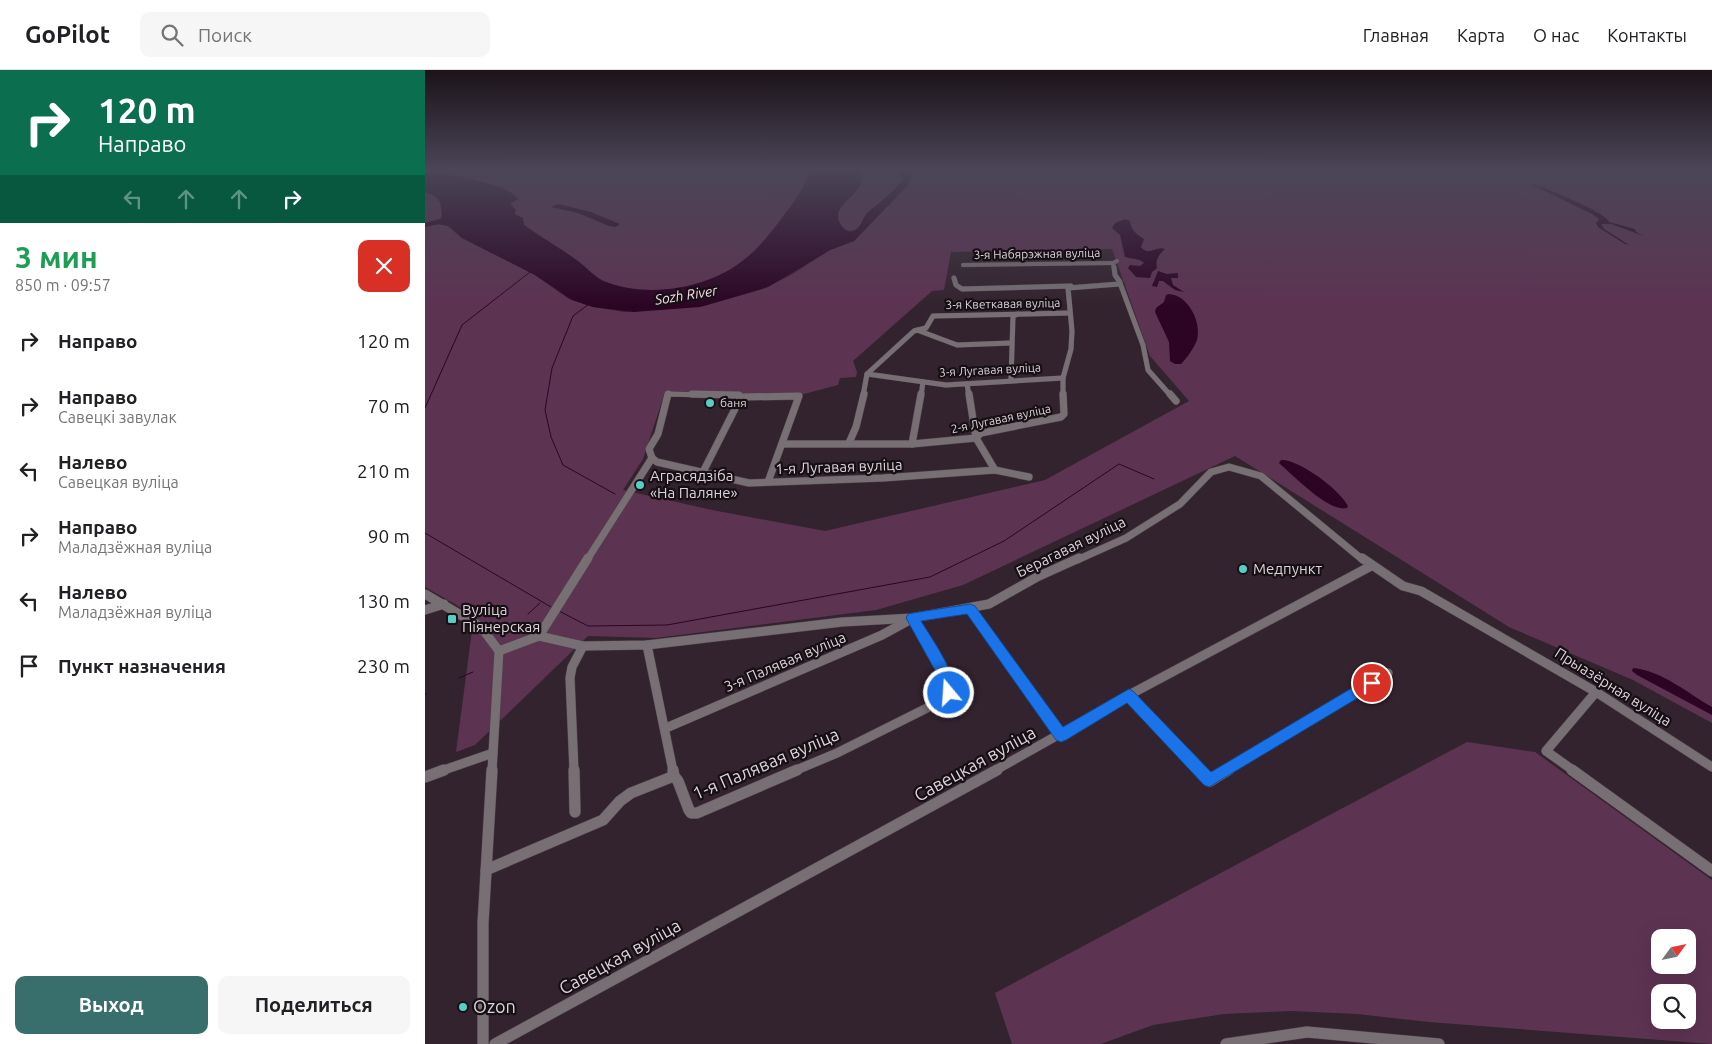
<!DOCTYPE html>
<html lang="ru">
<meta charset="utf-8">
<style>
:root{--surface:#fff;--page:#f6f6f6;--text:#202124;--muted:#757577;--line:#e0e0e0;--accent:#386f6c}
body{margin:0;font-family:Ubuntu,sans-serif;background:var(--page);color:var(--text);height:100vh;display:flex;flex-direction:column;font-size:19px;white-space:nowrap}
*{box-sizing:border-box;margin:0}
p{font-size:16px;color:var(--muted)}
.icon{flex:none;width:28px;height:28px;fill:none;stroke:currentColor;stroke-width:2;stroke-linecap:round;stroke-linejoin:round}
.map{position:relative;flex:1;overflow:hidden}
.sheet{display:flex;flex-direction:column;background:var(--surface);width:425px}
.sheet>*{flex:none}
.hud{background:#0b6e4f;color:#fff;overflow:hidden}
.needle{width:32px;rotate:57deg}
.tools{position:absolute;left:1226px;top:859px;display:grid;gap:10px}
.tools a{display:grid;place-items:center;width:45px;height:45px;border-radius:10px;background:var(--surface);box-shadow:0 5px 20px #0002;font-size:25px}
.pin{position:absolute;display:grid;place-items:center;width:42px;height:42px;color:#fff;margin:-21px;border:2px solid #fff;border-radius:50%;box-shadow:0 1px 5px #0007}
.me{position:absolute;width:55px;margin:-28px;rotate:342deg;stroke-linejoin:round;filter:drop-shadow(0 0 4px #0008)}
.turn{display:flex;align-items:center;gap:18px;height:105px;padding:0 15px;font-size:22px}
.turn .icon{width:65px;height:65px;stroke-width:2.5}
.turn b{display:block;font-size:35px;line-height:42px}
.lanes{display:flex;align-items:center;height:48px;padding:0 15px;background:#0003;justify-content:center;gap:25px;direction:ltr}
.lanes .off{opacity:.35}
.round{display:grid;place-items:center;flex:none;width:52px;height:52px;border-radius:10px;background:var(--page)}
.overview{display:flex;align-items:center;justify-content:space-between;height:85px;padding:0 15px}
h1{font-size:30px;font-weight:700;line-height:38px;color:#1e9e55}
.cta{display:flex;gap:10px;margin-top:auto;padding:10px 15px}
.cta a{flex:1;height:58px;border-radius:10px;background:var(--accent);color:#fff;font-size:20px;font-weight:700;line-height:58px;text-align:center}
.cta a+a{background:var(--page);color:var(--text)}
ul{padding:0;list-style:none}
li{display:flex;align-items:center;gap:15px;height:65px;padding:0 15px}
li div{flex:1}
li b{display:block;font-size:19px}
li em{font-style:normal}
header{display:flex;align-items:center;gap:30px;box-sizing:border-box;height:70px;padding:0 25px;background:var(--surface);border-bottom:1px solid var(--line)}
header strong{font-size:24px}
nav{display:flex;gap:28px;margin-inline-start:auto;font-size:18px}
.search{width:350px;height:45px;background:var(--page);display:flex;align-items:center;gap:12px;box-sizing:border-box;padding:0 18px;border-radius:10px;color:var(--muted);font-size:19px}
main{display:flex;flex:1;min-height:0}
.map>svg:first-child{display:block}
.green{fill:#5d3352;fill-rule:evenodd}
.water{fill:#2c0524}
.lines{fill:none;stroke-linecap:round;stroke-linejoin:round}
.stream{stroke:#2c0524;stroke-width:1}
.minor-far4-casing{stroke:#4e3f49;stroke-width:4.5}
.minor-far3-casing{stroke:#4e3f49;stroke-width:5.5}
.minor-far2-casing{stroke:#4e3f49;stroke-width:8}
.minor-far1-casing{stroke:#4e3f49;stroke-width:10}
.minor-casing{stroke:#4e3f49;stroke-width:12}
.minor-far4{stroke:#776f74;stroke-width:4}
.minor-far3{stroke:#776f74;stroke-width:5}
.minor-far2{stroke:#776f74;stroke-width:7}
.minor-far1{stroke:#776f74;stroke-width:9}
.minor{stroke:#776f74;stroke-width:11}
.route{fill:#1a73e8;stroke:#114b97}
.poi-dot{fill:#56cec4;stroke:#160f14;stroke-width:2}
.labels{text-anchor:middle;stroke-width:4.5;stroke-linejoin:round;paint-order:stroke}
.far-street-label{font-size:12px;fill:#ddd2d9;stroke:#160f14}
.far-poi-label{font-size:12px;fill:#ddd2d9;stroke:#160f14;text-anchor:start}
.far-water-label{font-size:14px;font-style:italic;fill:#f8daee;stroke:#160f14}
.street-label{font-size:15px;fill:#ddd2d9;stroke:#160f14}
.poi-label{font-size:15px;fill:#ddd2d9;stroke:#160f14;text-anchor:start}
.near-street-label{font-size:18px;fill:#ddd2d9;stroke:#160f14}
.near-poi-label{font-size:18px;fill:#ddd2d9;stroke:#160f14;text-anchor:start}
</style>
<header>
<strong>GoPilot</strong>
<div class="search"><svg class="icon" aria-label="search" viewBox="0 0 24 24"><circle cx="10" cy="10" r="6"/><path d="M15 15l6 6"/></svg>Поиск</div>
<nav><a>Главная</a><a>Карта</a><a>О нас</a><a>Контакты</a></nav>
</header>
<main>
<section class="sheet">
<div class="hud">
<div class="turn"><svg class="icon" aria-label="right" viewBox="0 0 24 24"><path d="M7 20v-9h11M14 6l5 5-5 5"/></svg><div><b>120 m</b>Направо</div></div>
<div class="lanes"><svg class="icon off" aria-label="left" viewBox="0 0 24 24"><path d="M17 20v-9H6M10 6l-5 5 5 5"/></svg><svg class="icon off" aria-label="ahead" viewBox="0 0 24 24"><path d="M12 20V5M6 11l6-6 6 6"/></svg><svg class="icon off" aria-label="ahead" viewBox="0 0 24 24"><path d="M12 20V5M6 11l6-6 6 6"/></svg><svg class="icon" aria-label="right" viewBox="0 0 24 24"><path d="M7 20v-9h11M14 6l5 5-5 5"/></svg></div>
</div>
<div class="overview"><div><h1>3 мин</h1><p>850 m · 09:57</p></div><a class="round" style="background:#d93025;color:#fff"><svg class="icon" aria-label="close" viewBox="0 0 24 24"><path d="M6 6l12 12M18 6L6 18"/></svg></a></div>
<ul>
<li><svg class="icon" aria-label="right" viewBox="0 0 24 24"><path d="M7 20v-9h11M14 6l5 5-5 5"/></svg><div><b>Направо</b></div><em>120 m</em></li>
<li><svg class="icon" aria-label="right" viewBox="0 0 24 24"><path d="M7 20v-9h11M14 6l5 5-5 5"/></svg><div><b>Направо</b><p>Савецкі завулак</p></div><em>70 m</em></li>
<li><svg class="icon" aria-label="left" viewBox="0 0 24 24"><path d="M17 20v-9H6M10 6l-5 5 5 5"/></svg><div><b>Налево</b><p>Савецкая вуліца</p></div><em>210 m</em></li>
<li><svg class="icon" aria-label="right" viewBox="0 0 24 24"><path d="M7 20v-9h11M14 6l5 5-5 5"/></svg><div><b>Направо</b><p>Маладзёжная вуліца</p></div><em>90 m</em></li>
<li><svg class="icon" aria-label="left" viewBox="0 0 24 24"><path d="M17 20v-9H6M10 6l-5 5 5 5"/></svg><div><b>Налево</b><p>Маладзёжная вуліца</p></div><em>130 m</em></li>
<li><svg class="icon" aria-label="arrive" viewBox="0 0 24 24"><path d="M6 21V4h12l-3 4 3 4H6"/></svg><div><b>Пункт назначения</b></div><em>230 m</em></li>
</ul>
<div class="cta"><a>Выход</a><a>Поделиться</a></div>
</section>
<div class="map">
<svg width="1287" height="974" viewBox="0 0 1287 974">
<rect width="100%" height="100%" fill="#33232e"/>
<g class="green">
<path d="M 0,99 L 386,99 C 381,117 370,131 359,145 C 348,160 336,177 321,189 C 285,218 224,230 180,212 C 168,207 160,196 150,189 C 134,178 117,168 102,157 L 98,154 L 98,148 L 89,144 L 91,141 L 86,133 L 93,129 C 81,112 21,104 0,103 Z"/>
<path d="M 435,99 L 478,99 L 476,104 L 478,109 L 464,126 L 440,147 L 437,154 L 430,160 L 423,161 C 396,146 428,129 434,115 C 437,111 435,104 435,99 Z"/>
<path d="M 487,99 L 1287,99 L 1287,653 L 1208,610 L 1084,557 L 810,386 L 538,515 L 451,540 L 231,568 L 163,566 L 50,675 L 31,682 L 49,545 L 0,517 L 0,157 L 15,154 L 23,156 L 37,168 L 110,205 L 144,229 L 168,237 L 200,242 L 279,236 L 338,219 L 366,205 L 405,180 L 429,171 L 483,115 ZM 687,179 L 725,286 L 764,331 L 620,410 L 400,461 L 287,440 L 198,420 L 218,389 L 240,322 L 375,325 L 413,315 L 415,308 L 431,307 L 432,302 L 428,291 L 507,221 L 519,220 L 526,182 Z"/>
<path d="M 0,122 C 14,126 16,132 17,146 L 15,149 L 0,153 Z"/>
<path d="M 1042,672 L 1110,682 L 1287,810 L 1287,974 L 1004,952 L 932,944 L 866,941 L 799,944 L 728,955 L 676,974 L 587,974 L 570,923 ZM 1235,868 L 1262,868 L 1262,895 L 1235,895 ZM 1235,922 L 1262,922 L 1262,950 L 1235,950 Z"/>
</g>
<g class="water">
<path d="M 386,99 L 435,99 C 435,104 437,111 435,115 C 429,129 405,137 416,155 C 419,159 420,160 425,162 C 437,160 436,149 443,142 C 456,131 468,123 478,109 L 475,103 L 477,100 L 487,99 L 483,115 L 429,171 L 405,180 L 343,217 L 275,237 L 209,242 L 168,237 L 147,230 L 110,205 L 37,168 L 23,156 L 13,154 L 0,157 L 0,153 L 15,149 L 17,146 C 17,132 14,126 0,122 L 0,103 C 21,103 81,113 93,129 L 86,133 L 86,136 L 91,140 L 89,144 L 98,148 L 99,155 C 115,167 134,177 150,189 C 162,197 170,209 184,213 C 227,228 286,218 321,188 C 335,177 346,162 357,148 C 368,133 380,118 386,99 Z"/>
<path d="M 1103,113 C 1115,115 1183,143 1184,152 L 1210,159 L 1211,162 L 1219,166 L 1186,154 L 1176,154 L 1179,159 L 1204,175 L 1200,174 L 1173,157 L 1171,153 L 1174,149 L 1167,144 Z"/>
<polygon points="133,134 166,142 195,154 191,157 184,156 153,143 126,137"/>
<path d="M 700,149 L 705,151 C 706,161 712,164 719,169 L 716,177 C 724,187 731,175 740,179 C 734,185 730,189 732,198 L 727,202 L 725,208 L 711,207 L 703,198 L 705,195 L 715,196 L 719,193 L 715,190 L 700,187 L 695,165 L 687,158 L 690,153 Z"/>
<polygon points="733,201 742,204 753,203 753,208 746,208 748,215 759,222 750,220 738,211 734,211 732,217 727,216"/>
<path d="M 744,224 C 763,225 777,252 772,270 C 769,278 762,288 756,294 L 750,294 L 745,291 L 744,272 L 730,242 L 731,238 L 739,232 L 741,225 Z"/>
<path d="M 856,390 C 874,389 915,420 923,436 L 922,438 C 905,443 870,407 856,395 L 854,393 Z"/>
<path d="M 1208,598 C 1238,601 1262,623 1287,637 L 1287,645 L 1212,605 L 1207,601 Z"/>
</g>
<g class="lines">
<g class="stream">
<polyline points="164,234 148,246 127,298 120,340 126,367 138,395 190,424"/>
<polyline points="0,338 37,255 105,202"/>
<polyline points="0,463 126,537"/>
<polyline points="134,541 163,556 242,555 505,507 579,471 694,394 729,409"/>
<polyline points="103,544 115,533"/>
<polyline points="34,608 48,602"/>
<polyline points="0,625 2,623"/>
</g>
<defs>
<g id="minor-far4">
<polyline points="538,195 688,193"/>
<polyline points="689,198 688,193 692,191"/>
</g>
<g id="minor-far3">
<polyline points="529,208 531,215 537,219 646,216"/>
<polyline points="695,213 718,275 723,300 746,326"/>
<polyline points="492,260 532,275 586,273"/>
<polyline points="638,308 521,315 442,304 489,261 501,258 508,246 645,243"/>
<polyline points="586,310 588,246 593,244"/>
<polyline points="542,314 544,326"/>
<polyline points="243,326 243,324 315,326"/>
<polyline points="438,326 442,304"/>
<polyline points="496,326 498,312"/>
<polyline points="638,326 638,308 646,279 647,261 643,218 694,214 695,212 690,205 689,197"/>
</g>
<g id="minor-far2">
<polyline points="267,324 314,325 316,327 374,326 343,412"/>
<polyline points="544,324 551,368 570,400"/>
<polyline points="745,324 751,331"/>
<polyline points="424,373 431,357 439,324"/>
<polyline points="358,374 487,374 551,368 556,363 636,347 639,344 638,324"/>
<polyline points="487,374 496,324"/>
<polyline points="227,388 232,392 324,413 458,408 570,400 604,407"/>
<polyline points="227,388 224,379 233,364 243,324"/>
<polyline points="278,402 316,327"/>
<polyline points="162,490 227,388"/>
<polyline points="652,490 701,468 755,434 786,402 804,397 836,406 938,490"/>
</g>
<g id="minor-far1">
<polyline points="937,488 978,516 996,521 1171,622 1287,697"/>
<polyline points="0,524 56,557 74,581 67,701"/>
<polyline points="545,539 636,665"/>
<polyline points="0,540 19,534"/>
<polyline points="114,566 158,576 222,575 417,552 488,548 564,534 612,507 654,488"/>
<polyline points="222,575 248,701"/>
<polyline points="74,581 114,566 163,488"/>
<polyline points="704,625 776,701"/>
<polyline points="241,658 457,565 488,548 523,611 524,623 516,631 412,683 369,701"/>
<polyline points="16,701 68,683"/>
<polyline points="149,701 145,608 147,597 158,576"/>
<polyline points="569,701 704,625 946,496"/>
<polyline points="801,701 963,603"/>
<polyline points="1149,701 1121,681 1171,622"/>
</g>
<g id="minor">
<polyline points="149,700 150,742"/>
<polyline points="248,700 249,706"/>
<polyline points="775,700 785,711 803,700"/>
<polyline points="1147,700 1287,801"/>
<polyline points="0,707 19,700"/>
<polyline points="61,800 178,750 195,731 206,723 249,706 253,711 264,740 266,743 272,743 372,700"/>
<polyline points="58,974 58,853 67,700"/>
<polyline points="70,974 572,700"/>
<polyline points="801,974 882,962 1014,974"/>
</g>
</defs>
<use href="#minor-far4" class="minor-far4-casing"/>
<use href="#minor-far3" class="minor-far3-casing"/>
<use href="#minor-far2" class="minor-far2-casing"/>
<use href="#minor-far1" class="minor-far1-casing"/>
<use href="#minor" class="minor-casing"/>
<use href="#minor-far4" class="minor-far4"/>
<use href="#minor-far3" class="minor-far3"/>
<use href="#minor-far2" class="minor-far2"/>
<use href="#minor-far1" class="minor-far1"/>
<use href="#minor" class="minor"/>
</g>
<linearGradient id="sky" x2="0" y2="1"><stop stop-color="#1c1319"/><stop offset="0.42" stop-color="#4a4557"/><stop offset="1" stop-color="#4a4557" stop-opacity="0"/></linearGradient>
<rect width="1287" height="236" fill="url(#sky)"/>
<path class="route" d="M 545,534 L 550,536 L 638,657 L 704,619 L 708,621 L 786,702 L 942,609 L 947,607 L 951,609 L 953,613 L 951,617 L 784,717 L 779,715 L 702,633 L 641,670 L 636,672 L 631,670 L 542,544 L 496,551 C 505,566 537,611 529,627 L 524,629 L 520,627 L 516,611 L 481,548 L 483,544 L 488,543 Z"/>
<g class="poi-dot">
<circle cx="285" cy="333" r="5"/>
<circle cx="215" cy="415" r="5"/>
<circle cx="818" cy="499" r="5"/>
<rect x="22" y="544" width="10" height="10" rx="2.5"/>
<circle cx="38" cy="937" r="5"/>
</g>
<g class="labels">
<g class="far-street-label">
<text transform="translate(612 184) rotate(-1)" y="4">3-я Набярэжная вуліца</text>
<text transform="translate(578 234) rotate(-1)" y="4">3-я Кветкавая вуліца</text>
<text transform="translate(565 300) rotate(-3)" y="4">3-я Лугавая вуліца</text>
<text transform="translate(576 349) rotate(-12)" y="4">2-я Лугавая вуліца</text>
</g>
<g class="far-poi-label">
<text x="295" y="337">баня</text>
</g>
<g class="far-water-label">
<text transform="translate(261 225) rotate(-9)" y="5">Sozh River</text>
</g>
<g class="street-label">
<text transform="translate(414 397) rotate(-2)" y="5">1-я Лугавая вуліца</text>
<text transform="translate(646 477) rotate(-26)" y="5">Берагавая вуліца</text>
<text transform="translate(360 592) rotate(-23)" y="5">3-я Палявая вуліца</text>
<text transform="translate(1188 617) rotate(32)" y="5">Прыазёрная вуліца</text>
</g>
<g class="poi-label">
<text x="225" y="411">Аграсядзіба<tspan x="225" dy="17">«На Паляне»</tspan></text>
<text x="828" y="504">Медпункт</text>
<text x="37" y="545">Вуліца<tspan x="37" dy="17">Піянерская</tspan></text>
</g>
<g class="near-street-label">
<text transform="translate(341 694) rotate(-23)" y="6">1-я Палявая вуліца</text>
<text transform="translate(550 694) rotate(-29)" y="6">Савецкая вуліца</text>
<text transform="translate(195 887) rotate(-29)" y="6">Савецкая вуліца</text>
</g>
<g class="near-poi-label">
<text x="48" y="943">Ozon</text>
</g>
</g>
</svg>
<div class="tools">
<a><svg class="needle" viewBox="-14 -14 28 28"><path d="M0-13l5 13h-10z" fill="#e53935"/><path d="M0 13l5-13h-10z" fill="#757577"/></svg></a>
<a><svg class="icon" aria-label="search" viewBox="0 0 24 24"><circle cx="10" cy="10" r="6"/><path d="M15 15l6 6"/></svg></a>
</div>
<div class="pin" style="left:947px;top:613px;background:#d93025"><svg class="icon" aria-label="arrive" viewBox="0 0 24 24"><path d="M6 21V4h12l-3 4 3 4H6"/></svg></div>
<svg class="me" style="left:524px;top:623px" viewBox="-20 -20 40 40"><circle r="17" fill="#1a73e8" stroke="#fff" stroke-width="3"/><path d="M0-11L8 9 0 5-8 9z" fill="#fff"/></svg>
</div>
</main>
